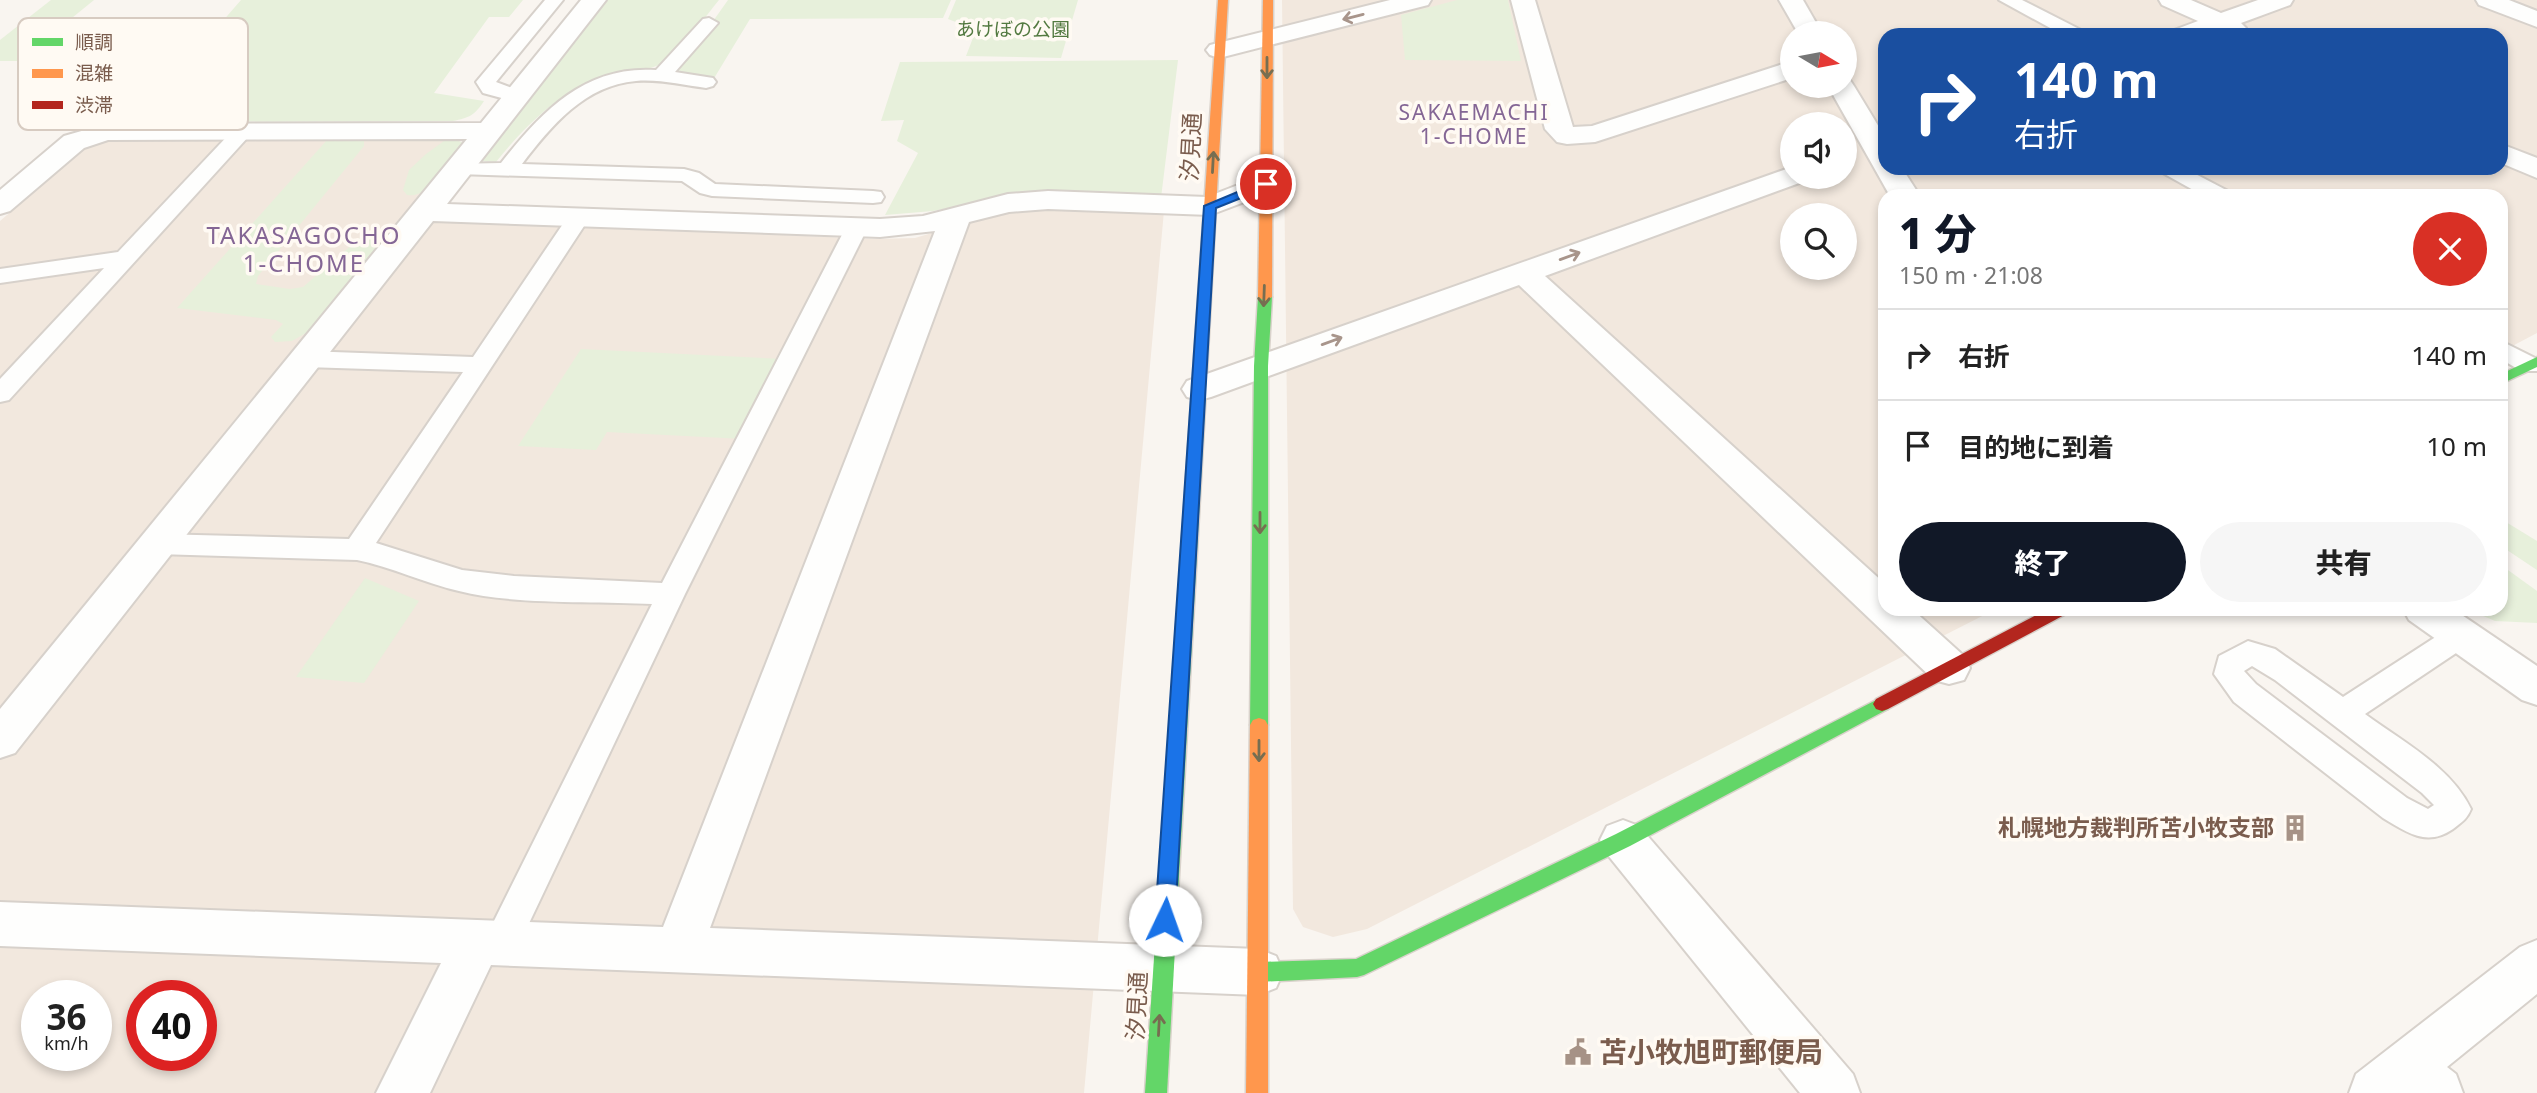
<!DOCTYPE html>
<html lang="ja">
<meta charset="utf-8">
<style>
:root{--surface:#fff;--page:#f6f6f6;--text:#222;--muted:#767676;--line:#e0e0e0;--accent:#111827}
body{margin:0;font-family:"Noto Sans","Noto Sans JP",sans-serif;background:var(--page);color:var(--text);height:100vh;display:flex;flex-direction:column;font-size:26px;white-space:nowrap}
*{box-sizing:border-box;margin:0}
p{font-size:23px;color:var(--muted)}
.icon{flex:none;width:38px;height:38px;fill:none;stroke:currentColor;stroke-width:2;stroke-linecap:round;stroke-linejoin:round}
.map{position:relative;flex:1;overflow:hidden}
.details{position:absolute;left:1878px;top:189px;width:630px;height:427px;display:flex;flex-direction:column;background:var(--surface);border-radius:21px;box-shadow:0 4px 10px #0003}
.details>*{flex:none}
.hud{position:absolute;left:1878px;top:28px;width:630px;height:147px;border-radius:21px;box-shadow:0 4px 10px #0003;background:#1a4fa0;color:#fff;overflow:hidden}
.needle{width:46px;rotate:100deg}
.buttons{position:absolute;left:1780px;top:21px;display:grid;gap:14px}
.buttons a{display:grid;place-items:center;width:77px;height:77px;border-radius:50%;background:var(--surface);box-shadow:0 4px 10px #0003;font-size:35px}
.speed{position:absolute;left:21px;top:980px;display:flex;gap:14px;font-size:35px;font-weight:700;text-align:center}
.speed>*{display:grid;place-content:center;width:91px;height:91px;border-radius:50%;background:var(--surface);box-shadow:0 4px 10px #0003;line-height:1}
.speed small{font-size:18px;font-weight:400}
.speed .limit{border:10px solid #d22;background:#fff;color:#111}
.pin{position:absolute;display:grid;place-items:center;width:60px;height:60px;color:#fff;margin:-30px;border:4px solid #fff;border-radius:50%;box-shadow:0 2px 7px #0007}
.me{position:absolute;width:77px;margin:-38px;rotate:3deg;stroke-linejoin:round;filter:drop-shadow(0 0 5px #0008)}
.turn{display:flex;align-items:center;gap:24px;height:147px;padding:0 21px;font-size:32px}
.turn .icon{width:91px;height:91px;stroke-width:2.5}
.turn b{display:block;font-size:49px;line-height:60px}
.round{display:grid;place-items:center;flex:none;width:74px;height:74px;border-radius:37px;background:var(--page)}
.overview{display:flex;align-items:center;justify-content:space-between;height:119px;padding:0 21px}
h1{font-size:42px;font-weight:800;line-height:52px;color:var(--accent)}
.primary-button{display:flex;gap:14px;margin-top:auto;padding:14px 21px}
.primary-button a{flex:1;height:80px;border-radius:42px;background:var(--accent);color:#fff;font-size:28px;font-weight:800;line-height:80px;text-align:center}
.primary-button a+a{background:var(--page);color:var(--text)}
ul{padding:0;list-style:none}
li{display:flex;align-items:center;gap:21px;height:91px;padding:0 21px;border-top:2px solid var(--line)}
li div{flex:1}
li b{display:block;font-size:26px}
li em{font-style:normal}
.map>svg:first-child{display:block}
.residential{fill:#f2e8de;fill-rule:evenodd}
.green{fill:#e7f0db}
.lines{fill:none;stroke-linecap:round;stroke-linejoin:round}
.lane-casing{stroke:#d7d1cb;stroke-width:4}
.street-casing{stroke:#d7d1cb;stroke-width:4}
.fast-casing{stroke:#d9d2cb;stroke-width:3}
.slow-casing{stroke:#d9d2cb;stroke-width:3}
.jam-casing{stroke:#d9d2cb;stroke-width:3}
.lane{fill:#fefefd;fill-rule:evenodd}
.street{fill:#fefefd;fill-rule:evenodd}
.fast{fill:#63d668;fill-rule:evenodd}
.slow{fill:#ff974d;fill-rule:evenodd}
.jam{fill:#b3261e;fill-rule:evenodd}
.oneway{stroke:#a8958b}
.oneway2{stroke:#776e51}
.route{fill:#1a73e8;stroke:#114b97;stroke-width:2}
.labels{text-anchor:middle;stroke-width:7;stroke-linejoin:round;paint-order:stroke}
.far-park-label{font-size:19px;fill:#537a41;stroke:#fffaf3}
.far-neighbourhood-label{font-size:21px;letter-spacing:2px;fill:#846695;stroke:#fffaf3}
.street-label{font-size:23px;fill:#7a5c4d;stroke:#fffaf3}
.poi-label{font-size:23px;font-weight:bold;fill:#7a5c4d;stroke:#fffaf3;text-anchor:end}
.neighbourhood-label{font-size:24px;letter-spacing:2px;fill:#846695;stroke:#fffaf3}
.near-poi-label{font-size:28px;font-weight:bold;fill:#7a5c4d;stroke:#fffaf3;text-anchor:start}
.key{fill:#fffaf3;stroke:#d7cbc1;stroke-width:2}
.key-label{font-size:19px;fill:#7a5c4d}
</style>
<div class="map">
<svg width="2537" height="1093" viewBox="0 0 2537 1093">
<rect width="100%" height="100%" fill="#f9f5f0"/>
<g class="residential">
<path d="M 1282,0 L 2537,0 L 2537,333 L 2501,352 L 2501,196 L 1885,196 L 1885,609 L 1996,609 L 1367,929 L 1333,937 L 1303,927 L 1293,909 ZM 1792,33 L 1844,33 L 1844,86 L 1792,86 ZM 1885,35 L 2501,35 L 2501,168 L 1885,168 ZM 1792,124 L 1844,124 L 1844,177 L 1792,177 ZM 1792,215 L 1844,215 L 1844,268 L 1792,268 Z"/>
<path d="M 336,137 L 456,140 L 463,143 L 406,218 L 873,239 L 915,238 L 989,216 L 1040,207 L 1164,211 L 1084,1093 L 0,1093 L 0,221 L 94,140 ZM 37,996 L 96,996 L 96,1055 L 37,1055 ZM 142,996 L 201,996 L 201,1055 L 142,1055 Z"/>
</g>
<g class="green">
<polygon points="51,0 94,0 19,61 0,61 0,40"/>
<path d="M 241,0 L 523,0 L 509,17 L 489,17 L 434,93 L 484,101 C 475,115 469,118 453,121 L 135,122 Z"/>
<path d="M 608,0 L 719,0 C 704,18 684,48 666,61 C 649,73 624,70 604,76 C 562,89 523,128 496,162 L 481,161 Z"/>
<polygon points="728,0 951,0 943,18 750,19 713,80 680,74 679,71 682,65"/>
<polygon points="956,0 1078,0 1061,58 966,56 976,30 948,19"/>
<polygon points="1457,0 1508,0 1521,61 1405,60 1401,15"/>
<polygon points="1178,60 1161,198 1013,195 933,211 885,215 918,153 897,141 904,120 881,121 900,62"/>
<polygon points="336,137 364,140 364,146 258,276 256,284 290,289 303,287 361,237 373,232 388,232 388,237 306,333 292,341 275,342 271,337 283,324 276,320 177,308 327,140"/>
<path d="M 456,140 L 463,143 L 462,146 C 448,163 430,199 407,195 L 403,190 L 409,170 L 426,154 L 444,141 Z"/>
<polygon points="581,349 783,359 744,439 607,432 596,450 518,446"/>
<polygon points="2501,519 2537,541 2537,570 2501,546"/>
<polygon points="2501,565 2537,591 2537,623 2495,621 2467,609 2501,609"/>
<polygon points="365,578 419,601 364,683 296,677"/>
</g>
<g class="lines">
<defs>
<g id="lane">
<polygon points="545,0 563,0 496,82 523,92 526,96 516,102 483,93 476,82"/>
<polygon points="1999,0 2022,0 2083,31 2086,35 2063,35"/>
<path d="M 709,18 L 718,23 L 675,72 L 713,78 L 716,82 L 713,86 L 706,88 C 683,85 659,79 636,81 C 585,85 551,126 522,164 L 684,169 L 699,173 L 715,184 L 873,191 L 881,192 L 884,197 L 881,202 L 873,203 L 712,196 L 700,193 L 682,181 L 458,174 L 451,172 L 448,168 L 451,164 L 501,163 C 542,111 585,65 656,70 L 703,19 Z"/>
<polygon points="242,126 249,128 252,132 249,136 9,400 0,402 0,379 104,268 0,283 0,269 118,252 235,128"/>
<polygon points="2158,168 2184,168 2228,191 2231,196 2204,196 2161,172"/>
<path d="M 579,210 L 587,212 L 590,217 L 376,543 L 462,570 L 514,576 L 662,583 L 846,227 L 849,222 L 865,222 L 868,227 L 685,594 L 514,955 L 501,959 L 488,955 L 483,943 L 652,604 C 594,601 514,605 459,591 C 424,583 392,567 357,560 L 157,554 L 147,551 L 143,544 L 147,537 L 157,534 L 349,539 L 463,372 L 305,367 L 296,365 L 293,359 L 296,353 L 305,351 L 473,357 L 571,212 Z"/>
<polygon points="2501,341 2537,359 2537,371 2521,371 2501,359"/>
<path d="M 2461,624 L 2471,627 L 2476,635 L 2471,643 L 2365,714 C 2402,741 2451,767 2471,809 C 2467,819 2462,822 2453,829 C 2427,847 2408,833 2383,818 L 2234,702 L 2214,674 L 2219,656 L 2248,641 L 2275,649 L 2343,697 L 2451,627 ZM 2252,666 L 2275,680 L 2422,793 L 2434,805 L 2428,809 L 2407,798 L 2256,684 L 2244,671 Z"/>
</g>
<g id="street">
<polygon points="581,0 606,0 447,204 880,219 923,216 1008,194 1048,191 1207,197 1256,178 1266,175 1276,178 1281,184 1276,190 1210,215 1048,209 1009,212 969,222 710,928 1258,949 1276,956 1283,972 1276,988 1258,995 491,965 430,1093 376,1093 441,963 0,946 0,902 663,927 935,231 880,237 433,221 15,753 0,758 0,709 467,139 108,140 84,148 10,211 0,214 0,190 64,136 106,124 481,123"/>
<polygon points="1390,0 1431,0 1428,5 1219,58 1210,55 1206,50 1210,45"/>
<polygon points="1511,0 1535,0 1573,127 1592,126 1792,61 1792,78 1595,142 1567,144 1557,142 1545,129"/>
<polygon points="1779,0 1803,0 1822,33 1798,33"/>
<polygon points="2159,0 2191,0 2221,13 2258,0 2293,0 2290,5 2241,23 2246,28 2242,33 2231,35 2219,31 2207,35 2170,35 2174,30 2198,21 2162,5"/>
<polygon points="2476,0 2509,0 2537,11 2537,27 2479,5"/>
<polygon points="1844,79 1850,80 1854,86 1885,137 1885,168 1902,168 1920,196 1890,196 1828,86 1844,86"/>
<polygon points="2501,144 2537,158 2537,178 2501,163"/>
<polygon points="1792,167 1792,177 1806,177 1802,182 1545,276 1885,584 1885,609 1912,609 1964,656 1970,668 1964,680 1949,684 1934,680 1519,285 1211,397 1199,400 1187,397 1182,389 1187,381"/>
<polygon points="2403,609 2453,609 2537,666 2537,705 2522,700 2409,620"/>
<polygon points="1623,820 1639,826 1853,1074 1860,1093 1800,1093 1607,854 1600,840 1607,826"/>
<polygon points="2537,940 2537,994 2447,1067 2456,1074 2463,1093 2349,1093 2356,1074 2520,947"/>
</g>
<g id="fast">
<polygon points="1210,204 1216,208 1167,1093 1145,1093 1204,208"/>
<polygon points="1265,293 1272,297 1268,366 1268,725 1265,730 1259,732 1253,730 1250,725 1254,366 1258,297"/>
<polygon points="2537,357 2537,367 2501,384 2501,374"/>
<polygon points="1882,697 1888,699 1891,704 1888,709 1630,846 1364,975 1357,977 1258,982 1251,979 1248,972 1251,965 1258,962 1356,959 1616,834"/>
</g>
<g id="slow">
<polygon points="1218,0 1228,0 1216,208 1210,212 1204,208"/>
<polygon points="1263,0 1273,0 1272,297 1265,301 1258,297"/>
<polygon points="1259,718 1265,720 1268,725 1268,1093 1246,1093 1250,725 1253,720"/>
</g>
<polygon id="jam" points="2048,609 2070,609 2068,613 1888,709 1882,711 1876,709 1873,704 1876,699"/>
</defs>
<use href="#lane" class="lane-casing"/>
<use href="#street" class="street-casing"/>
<use href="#fast" class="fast-casing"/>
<use href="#slow" class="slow-casing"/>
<use href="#jam" class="jam-casing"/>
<use href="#lane" class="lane"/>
<use href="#street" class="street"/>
<use href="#fast" class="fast"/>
<use href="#slow" class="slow"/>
<use href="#jam" class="jam"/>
</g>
<defs><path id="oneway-shaft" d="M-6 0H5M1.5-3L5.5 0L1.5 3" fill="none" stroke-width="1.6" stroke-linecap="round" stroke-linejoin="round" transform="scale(1.75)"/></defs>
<g class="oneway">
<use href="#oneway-shaft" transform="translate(1353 17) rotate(166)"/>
<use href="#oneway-shaft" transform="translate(1570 256) rotate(-20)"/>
<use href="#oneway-shaft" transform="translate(1332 341) rotate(-20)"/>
</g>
<g class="oneway2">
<use href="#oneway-shaft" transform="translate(1267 68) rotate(90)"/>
<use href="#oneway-shaft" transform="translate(1213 162) rotate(-87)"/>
<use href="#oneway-shaft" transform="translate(1264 296) rotate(92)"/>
<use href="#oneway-shaft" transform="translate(1260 523) rotate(90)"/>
<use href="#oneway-shaft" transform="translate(1259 751) rotate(90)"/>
<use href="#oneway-shaft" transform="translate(1159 1025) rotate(-87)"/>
</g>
<polygon class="route" points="1266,180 1271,181 1271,186 1216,208 1175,920 1172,926 1165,929 1158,926 1155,920 1204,206"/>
<defs>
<symbol id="building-bare" viewBox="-9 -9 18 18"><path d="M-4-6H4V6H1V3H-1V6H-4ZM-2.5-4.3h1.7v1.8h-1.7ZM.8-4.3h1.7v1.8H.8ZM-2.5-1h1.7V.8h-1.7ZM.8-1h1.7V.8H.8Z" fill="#a69286" stroke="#fffaf3" stroke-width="2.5" paint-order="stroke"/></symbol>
<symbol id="civic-bare" viewBox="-9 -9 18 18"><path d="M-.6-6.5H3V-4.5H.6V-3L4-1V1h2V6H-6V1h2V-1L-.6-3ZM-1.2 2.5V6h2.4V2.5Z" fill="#a69286" stroke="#fffaf3" stroke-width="2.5" paint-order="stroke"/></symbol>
</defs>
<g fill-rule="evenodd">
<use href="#building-bare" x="2276" y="809" width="38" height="38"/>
<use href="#civic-bare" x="1559" y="1033" width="38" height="38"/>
</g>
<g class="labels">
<g class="far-park-label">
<text x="1013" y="36">あけぼの公園</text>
</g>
<g class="far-neighbourhood-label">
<text x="1474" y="120">SAKAEMACHI<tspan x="1474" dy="24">1-CHOME</tspan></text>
</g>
<g class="street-label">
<text transform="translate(1191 147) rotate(-87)" y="8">汐見通</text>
<text transform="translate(1137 1006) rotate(-87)" y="8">汐見通</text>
</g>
<g class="poi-label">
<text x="2274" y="836">札幌地方裁判所苫小牧支部</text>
</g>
<g class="neighbourhood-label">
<text x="304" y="244">TAKASAGOCHO<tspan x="304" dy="28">1-CHOME</tspan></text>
</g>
<g class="near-poi-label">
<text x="1599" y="1062">苫小牧旭町郵便局</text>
</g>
</g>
<rect x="18" y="18" width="230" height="112" rx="10" class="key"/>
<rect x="32" y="38" width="31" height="8" fill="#63d668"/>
<rect x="32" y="69" width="31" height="9" fill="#ff974d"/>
<rect x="32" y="101" width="31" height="8" fill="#b3261e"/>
<g class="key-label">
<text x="75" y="49">順調</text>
<text x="75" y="80">混雑</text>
<text x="75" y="112">渋滞</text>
</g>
</svg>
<div class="buttons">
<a><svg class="needle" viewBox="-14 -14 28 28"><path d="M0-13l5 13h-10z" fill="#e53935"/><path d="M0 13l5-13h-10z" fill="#767676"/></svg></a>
<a><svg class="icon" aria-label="sound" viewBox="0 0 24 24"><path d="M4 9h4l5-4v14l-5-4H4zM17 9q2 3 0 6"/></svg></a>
<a><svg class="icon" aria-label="search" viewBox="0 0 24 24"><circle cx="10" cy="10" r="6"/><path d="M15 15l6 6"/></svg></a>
</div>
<div class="speed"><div>36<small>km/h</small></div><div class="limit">40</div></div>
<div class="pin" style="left:1266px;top:184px;background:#d93025"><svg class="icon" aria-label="arrive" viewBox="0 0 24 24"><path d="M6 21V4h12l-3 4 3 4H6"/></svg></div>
<svg class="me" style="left:1165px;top:920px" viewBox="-20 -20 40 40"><circle r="19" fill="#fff"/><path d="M0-13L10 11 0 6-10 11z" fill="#1a73e8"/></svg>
<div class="hud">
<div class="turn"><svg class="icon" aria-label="right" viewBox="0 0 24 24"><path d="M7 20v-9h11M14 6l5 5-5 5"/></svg><div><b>140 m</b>右折</div></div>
</div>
<section class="details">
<div class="overview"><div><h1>1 分</h1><p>150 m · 21:08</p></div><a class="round" style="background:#d93025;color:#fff"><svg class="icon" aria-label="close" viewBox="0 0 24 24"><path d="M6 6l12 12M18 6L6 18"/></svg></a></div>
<ul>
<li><svg class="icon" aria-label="right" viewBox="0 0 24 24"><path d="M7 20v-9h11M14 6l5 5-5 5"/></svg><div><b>右折</b></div><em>140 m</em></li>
<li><svg class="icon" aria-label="arrive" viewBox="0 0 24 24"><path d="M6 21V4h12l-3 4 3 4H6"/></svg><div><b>目的地に到着</b></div><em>10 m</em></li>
</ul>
<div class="primary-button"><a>終了</a><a>共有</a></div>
</section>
</div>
